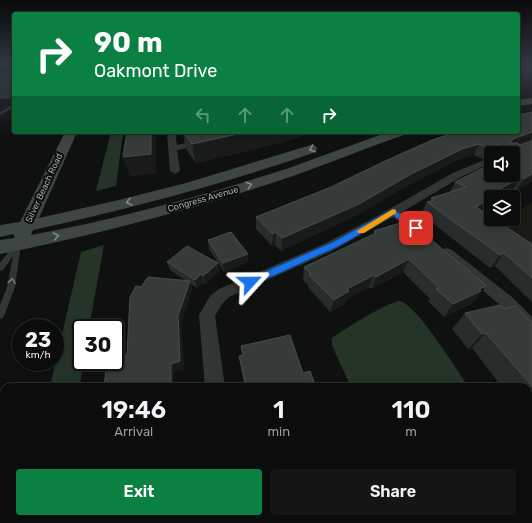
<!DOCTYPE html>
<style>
:root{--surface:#0b0c0c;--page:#141515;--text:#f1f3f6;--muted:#9a9b9d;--line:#2b2c2d;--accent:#0b8043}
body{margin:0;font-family:Rubik,sans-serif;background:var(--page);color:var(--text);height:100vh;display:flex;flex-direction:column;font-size:15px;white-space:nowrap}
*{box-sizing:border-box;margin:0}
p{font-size:13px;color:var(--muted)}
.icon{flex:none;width:22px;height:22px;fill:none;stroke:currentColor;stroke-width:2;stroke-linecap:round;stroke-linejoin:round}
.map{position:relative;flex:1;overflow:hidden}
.details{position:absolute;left:0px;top:383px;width:532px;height:140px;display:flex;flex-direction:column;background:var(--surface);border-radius:12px 12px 0 0;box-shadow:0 2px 6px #0003,0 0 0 1px var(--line)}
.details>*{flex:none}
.guide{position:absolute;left:12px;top:12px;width:508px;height:122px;border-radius:4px;box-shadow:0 2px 6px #0003,0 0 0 1px var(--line);background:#0b8043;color:#fff;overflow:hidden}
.controls{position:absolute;left:484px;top:146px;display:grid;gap:8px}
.controls a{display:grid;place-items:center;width:36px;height:36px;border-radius:4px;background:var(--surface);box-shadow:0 2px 6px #0003,0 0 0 1px var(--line);font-size:20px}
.speed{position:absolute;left:12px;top:319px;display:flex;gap:8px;font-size:20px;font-weight:700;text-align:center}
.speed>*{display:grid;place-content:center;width:52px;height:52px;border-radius:50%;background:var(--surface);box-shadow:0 2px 6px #0003,0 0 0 1px var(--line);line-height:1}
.speed small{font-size:10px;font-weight:400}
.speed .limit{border:2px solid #111;border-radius:6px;background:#fff;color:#111}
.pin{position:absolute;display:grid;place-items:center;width:34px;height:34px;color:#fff;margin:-17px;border-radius:8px;box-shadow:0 2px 6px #0006}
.me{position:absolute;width:44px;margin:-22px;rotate:66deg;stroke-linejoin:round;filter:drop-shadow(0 0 3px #0008)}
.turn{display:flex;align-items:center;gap:14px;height:84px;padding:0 16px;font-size:18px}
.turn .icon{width:52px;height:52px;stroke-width:2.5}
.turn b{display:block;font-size:28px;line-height:34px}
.lanes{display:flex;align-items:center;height:38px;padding:0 16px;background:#0003;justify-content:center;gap:20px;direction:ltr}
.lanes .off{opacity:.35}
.eta{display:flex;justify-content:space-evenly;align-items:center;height:68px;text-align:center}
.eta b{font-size:24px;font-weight:600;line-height:28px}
.primary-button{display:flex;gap:8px;margin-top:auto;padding:8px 16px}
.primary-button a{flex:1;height:46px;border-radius:4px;background:var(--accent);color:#fff;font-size:16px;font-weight:600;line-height:46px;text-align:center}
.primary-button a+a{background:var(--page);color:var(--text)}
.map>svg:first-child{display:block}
.green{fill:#1b1b15}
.water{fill:#243528}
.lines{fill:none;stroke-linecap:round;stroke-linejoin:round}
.lane{fill:#303633;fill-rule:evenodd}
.street{fill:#303633;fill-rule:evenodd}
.secondary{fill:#3d4642;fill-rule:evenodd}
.wall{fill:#282c2a}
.shaded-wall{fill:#191b1a}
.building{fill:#353b38;stroke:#454e4a}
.oneway{stroke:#7c8d84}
.oneway2{stroke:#6c7b73}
.route{fill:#1a73e8;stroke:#114b97}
.slow{fill:#f59e0b}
.labels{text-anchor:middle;stroke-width:4;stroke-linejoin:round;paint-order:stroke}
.far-street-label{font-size:9px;fill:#9eb3a8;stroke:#0a0b0b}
</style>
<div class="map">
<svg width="532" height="523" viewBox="0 0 532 523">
<rect width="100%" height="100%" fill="#0f1010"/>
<polygon class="green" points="532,202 532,248 508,227 508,220 513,219 513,216"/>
<g class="water">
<polygon points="14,72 14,98 0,99 0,73"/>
<polygon points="111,132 123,132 116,186 96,191"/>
<polygon points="104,245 89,328 81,328 81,362 84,362 79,387 50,387 81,252"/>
<path d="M 400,301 C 418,306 456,369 469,387 L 351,387 L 334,350 L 332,345 L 332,338 C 345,329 387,302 400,301 Z"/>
<polygon points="528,471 532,477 532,523 412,523 410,519 528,519"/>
</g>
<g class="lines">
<g class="lane">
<polygon points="14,104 14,107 0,115 0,112"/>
<polygon points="16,242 18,242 21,244 15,287 4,316 3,318 0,319 0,305 7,287 13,256 3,270 0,271 0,263"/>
</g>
<g class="street">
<polygon points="167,132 175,132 177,145 203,139 207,142 206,144 177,150 180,171 175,174 170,171"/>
<polygon points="491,157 491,163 461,177 402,212 429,232 430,235 429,238 424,239 419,238 393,217 332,251 229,297 222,304 215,316 225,387 205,387 199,315 210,296 219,289 322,245 372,219 453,173"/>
<polygon points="447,248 452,250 512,297 532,317 532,335 526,333 500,305 442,256 440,253 442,250"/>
<polygon points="219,519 245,519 246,523 220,523"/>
</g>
<g class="secondary">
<polygon points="532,98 532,104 518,106 518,100"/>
<path d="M 65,132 L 77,132 L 39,218 L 119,200 L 186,183 L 311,145 L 316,146 L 317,149 L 316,152 C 223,184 129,209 33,230 L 31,235 C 118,219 202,196 286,169 C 320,157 354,144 388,132 L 406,132 L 404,135 C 368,147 332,162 296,175 C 199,208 100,234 0,254 L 0,240 L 15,238 L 13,234 L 0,237 L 0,225 L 20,222 Z"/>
</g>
</g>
<g class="wall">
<polygon points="532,112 532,141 520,145 530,182 516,191 513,189 500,197 491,197 489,207 482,211 532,244 532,302 495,266 490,268 421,214 427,202 430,201 431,198 450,192 455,182 513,153 491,153 491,156 482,159 474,155 457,160 409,185 355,216 281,251 275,245 272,246 256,229 256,217"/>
<polygon points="183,132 314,132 283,142 196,163 186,149"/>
<polygon points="374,231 477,298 471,304 444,317 428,301 430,299 403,272 371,289 369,287 347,299 345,304 330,312 308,287 308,285 303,280 304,267 374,234"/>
<polygon points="208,240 248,254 248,262 224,272 209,249"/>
<polygon points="167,262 218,263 219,272 205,284 203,283 197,288 191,284 192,289 181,324 184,369 174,371 174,387 104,387 127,355 141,287 185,280 170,270"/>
<polygon points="504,309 532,323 532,425 528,419 528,387 502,387 472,348 468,349 452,329 465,313"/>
<polygon points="241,346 303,373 316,387 245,387 239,356 242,355"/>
</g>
<g class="shaded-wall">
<polygon points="532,70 532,84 518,85 518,72"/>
<polygon points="151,132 156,132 156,173 130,177 123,157"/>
<polygon points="247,132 314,132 283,142 196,163 192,144"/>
<polygon points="532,132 531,141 506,150 513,139"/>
<polygon points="479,144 474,155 457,160 409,185 355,216 281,251 282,238 462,149"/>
<polygon points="498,144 493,153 491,153 491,156 482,159 488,148"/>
<polygon points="532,174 532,181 516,191 524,179"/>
<polygon points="521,177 513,189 500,197 491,197 493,193"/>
<polygon points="491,197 491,203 489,207 468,219 476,207"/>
<polygon points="276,232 275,245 272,246 273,234"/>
<polygon points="504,253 495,266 490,268 500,255"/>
<polygon points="248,254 248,262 224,272 223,263"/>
<polygon points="409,259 403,272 371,289 376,277"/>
<polygon points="218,263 219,272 205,284 203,276"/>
<polygon points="201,274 203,283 197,288 195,280"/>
<polygon points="374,275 369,287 347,299 345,304 330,312 334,300 347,289"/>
<polygon points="190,281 192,289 181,324 184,369 174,371 174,387 171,387 171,364 178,316"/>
<polygon points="487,286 471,304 444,317 453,304 479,289"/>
<polygon points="486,333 472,348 468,349 482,334"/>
<rect x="186" y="519" width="4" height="4"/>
</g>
<g class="building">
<polygon points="518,63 532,64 532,70 518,72"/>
<polygon points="532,112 532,132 513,139 510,143 518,143 520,145 532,141 532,174 524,179 521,177 493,193 496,195 493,197 491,197 491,198 476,207 491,217 491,219 494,219 532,244 532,278 504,253 500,255 427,202 434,200 431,198 466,187 455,182 491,164 491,175 513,175 513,153 498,153 498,144 488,148 479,144 462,149 413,173 359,204 282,238 276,232 273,234 256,217 331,187 383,162 432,140 457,132 518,132 518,115"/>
<polygon points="127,132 151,132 151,154 123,157"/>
<polygon points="184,132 247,132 192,144"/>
<polygon points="410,222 487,286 479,289 481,291 453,304 436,289 439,288 409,259 376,277 374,275 347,289 349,291 334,300 309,275 311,274 304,267 376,233 374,231 400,223 402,225"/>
<polygon points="231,232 248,254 223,263 208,240"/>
<polygon points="187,246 218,263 203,276 201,274 195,280 167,262"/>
<polygon points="148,277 190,281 178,316 180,361 171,364 171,387 104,387 107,362 115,362 115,358 127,355 130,297 136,286 141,287"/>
<polygon points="500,305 504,309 515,306 532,323 532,386 486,333 482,334 465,313"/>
<polygon points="290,335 303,373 310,371 316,387 246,387 239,356 243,355 241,346"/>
<rect x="115" y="519" width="71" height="4"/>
<polygon points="274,519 348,519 349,523 275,523"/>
</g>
<defs><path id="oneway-chevron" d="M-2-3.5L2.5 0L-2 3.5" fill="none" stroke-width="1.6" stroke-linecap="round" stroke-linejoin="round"/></defs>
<g class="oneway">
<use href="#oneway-chevron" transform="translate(312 149) rotate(161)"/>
<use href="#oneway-chevron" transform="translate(249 185) rotate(-17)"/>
<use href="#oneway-chevron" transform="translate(129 202) rotate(166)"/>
<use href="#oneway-chevron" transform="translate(56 236) rotate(-11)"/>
</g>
<use class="oneway2" href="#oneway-chevron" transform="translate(12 281) rotate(-80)"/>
<linearGradient id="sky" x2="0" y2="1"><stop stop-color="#080909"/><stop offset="0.46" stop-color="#313742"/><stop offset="1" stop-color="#313742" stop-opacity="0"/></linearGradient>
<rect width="532" height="137" fill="url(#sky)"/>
<polygon class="route" points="393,209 419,226 419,230 413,230 393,215 339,246 253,285 246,285 245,282 246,280 333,242"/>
<polygon class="slow" points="393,209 396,210 396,213 364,233 358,233 357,231"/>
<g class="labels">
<g class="far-street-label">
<text transform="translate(44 188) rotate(-65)" y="3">Silver Beach Road</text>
<text transform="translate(203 199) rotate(-16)" y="3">Congress Avenue</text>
</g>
</g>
</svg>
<div class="controls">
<a><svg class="icon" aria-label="sound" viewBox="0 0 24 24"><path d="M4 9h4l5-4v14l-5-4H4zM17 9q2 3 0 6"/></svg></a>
<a><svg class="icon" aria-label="layers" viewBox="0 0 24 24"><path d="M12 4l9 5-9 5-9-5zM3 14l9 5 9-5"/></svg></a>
</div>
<div class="speed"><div>23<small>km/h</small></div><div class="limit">30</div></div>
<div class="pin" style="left:416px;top:228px;background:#d93025"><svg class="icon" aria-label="arrive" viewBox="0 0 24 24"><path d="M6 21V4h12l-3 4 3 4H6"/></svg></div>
<svg class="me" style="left:250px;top:282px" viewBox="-20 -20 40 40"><path d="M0-17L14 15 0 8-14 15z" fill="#1a73e8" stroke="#fff" stroke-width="4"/></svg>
<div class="guide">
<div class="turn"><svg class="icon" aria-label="right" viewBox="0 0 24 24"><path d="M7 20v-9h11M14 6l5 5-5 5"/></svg><div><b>90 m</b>Oakmont Drive</div></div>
<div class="lanes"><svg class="icon off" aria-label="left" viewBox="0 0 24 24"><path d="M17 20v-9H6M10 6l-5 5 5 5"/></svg><svg class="icon off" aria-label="ahead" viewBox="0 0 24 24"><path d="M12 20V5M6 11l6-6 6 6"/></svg><svg class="icon off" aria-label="ahead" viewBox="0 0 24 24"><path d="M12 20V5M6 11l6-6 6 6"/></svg><svg class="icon" aria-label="right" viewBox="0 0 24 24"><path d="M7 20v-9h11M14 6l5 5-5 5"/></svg></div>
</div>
<section class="details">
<div class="eta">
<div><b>19:46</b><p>Arrival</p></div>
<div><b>1</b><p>min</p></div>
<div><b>110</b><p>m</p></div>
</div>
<div class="primary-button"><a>Exit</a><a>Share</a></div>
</section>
</div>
